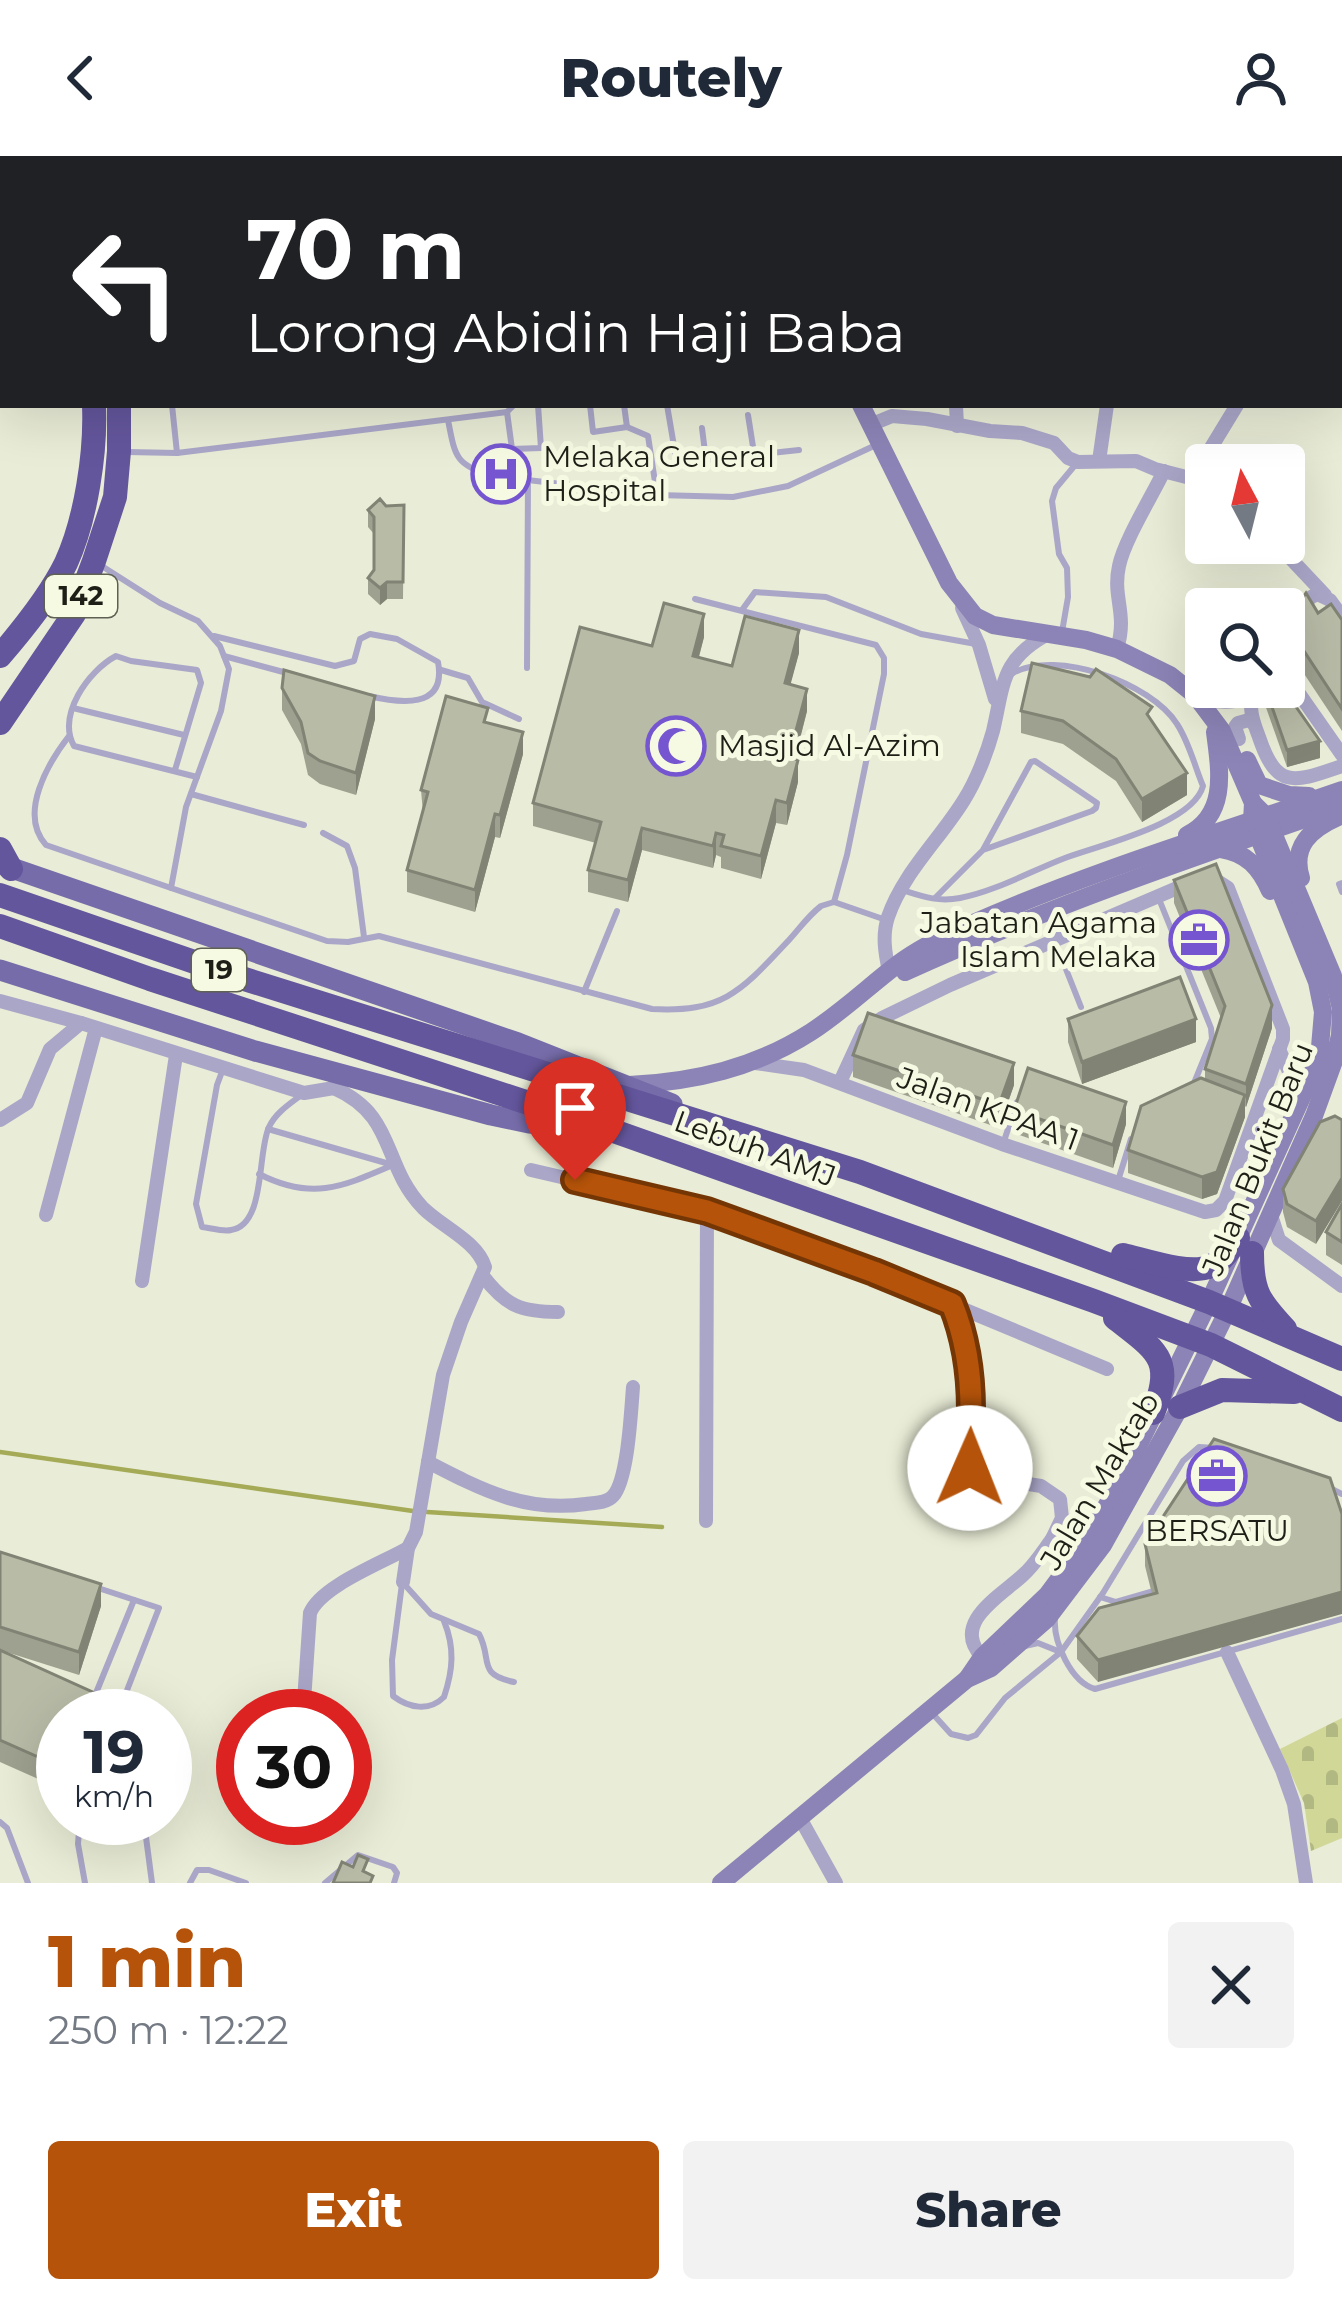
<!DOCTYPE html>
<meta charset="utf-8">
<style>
:root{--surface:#fff;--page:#f2f2f3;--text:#1f2937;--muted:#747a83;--accent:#b45309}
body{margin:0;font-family:Montserrat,sans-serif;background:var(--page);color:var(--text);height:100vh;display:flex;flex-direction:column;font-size:45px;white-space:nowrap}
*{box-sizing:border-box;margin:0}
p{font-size:39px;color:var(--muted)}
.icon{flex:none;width:66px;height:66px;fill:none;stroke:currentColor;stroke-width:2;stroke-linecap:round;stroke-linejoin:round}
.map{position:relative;height:1727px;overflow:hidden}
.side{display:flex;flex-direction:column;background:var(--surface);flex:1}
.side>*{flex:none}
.top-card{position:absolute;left:0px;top:0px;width:1344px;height:252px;box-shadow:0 12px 48px #0002;background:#202124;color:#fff;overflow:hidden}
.needle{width:78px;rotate:353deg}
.fabs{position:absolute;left:1185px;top:288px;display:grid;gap:24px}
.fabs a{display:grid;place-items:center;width:120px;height:120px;border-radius:12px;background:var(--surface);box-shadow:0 12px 48px #0002;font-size:60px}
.speed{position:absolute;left:36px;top:1533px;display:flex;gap:24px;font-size:60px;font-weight:700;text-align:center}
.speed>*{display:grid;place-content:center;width:156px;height:156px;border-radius:50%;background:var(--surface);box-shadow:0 12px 48px #0002;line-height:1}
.speed small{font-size:30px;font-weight:400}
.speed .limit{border:18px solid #d22;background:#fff;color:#111}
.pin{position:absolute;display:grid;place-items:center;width:102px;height:102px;color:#fff;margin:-123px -51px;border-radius:50% 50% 50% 0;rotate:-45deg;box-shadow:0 0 12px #0007}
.pin .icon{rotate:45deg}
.me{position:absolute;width:132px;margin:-66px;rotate:1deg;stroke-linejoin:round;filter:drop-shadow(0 0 9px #0008)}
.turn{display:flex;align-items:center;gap:42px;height:252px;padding:0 48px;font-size:54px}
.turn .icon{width:156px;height:156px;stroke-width:2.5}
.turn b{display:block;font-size:84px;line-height:102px}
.round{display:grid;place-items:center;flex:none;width:126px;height:126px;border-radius:12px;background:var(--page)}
.overview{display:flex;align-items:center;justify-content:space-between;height:204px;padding:0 48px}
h1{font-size:72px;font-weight:800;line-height:90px;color:var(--accent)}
.cta{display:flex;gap:24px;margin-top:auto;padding:24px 48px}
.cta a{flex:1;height:138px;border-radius:12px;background:var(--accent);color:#fff;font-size:48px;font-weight:800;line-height:138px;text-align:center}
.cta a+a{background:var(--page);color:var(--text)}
header{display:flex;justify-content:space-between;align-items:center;height:156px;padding:0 48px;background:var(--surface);font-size:54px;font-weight:800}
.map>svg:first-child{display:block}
.cemetery{fill:url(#cemetery-stones)}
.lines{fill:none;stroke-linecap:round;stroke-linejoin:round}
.stream{stroke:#a4aa55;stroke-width:4.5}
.path{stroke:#979989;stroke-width:3;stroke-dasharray:12 6;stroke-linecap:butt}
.lane{stroke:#aaa6c8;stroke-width:6}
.street{stroke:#aaa6c8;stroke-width:14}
.secondary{stroke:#8c84b6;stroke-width:18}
.primary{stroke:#766ca9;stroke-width:21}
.highway{stroke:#64569c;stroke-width:24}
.wall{fill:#9ea18f}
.shaded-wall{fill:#818374}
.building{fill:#b8bba6;stroke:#818374;stroke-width:3}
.route-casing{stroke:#753606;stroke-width:30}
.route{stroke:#b45309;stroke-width:21}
.labels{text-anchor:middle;stroke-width:10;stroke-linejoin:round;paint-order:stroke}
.shield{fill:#f7fae3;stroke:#5f6154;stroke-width:3}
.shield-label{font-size:27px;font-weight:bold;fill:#1e1f17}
.poi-label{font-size:30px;fill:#1e1f17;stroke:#f7fae3;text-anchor:start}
.street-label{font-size:30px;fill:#1e1f17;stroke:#f7fae3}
</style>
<header><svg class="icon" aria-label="back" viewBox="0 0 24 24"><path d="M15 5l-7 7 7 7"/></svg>Routely<svg class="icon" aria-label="person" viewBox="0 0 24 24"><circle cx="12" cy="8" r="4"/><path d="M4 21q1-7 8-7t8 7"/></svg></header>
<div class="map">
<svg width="1342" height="1727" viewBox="0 0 1342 1727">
<defs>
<pattern id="cemetery-stones" width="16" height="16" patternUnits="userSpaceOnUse" patternTransform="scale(3)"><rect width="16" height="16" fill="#d0d797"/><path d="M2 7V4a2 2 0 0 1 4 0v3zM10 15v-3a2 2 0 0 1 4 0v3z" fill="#b2b881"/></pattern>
</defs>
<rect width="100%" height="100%" fill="#e9ecd6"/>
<polygon class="cemetery" points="1342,1562 1342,1682 1311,1695 1304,1647 1280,1593"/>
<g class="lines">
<g class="stream">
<polyline points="1223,0 1225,3"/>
<polyline points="1341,139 1342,140"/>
<polyline points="0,1296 413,1355"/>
<polyline points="427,1356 662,1371"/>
</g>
<polyline class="path" points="461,0 461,3"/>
<g class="lane">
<polyline points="673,0 673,3"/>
<polyline points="146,3 146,0"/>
<polyline points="795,3 799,0"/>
<polyline points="943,3 944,0"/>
<polyline points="172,249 177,297"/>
<polyline points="590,249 593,276 627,271 648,280 657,339"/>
<polyline points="624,249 627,271"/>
<polyline points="667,249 676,302 680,307 799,294"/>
<polyline points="507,256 512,293 541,292 538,249"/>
<polyline points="748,259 754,297"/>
<path d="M 448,264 C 455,300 455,309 492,320 L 657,339 L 733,341 L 788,330 L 876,289"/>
<polyline points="702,272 706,304"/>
<polyline points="127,296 177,297 507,256 514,249"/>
<path d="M 97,407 L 160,447 L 198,465 L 220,490 L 229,513 L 221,555 L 186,651 L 171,732 L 327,785 L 348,786 L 379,780 L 652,853 C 724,857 742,834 789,784 C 800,772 808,760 821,750 L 834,746 L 886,764"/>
<polyline points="695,443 876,489 884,502 884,518 847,699 834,746"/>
<polyline points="742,454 755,436 826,441 921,478 976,488"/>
<polyline points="1062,476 1068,441 1067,412 1059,398 1052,345 1056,332 1076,308"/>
<path d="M 214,480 L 335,510 L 354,505 L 360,483 L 370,478 L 397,483 L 438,506 C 447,554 399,547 369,540"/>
<polyline points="224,500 287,517"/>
<polyline points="527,512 528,324"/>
<polyline points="441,514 468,522 482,546 519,563"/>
<polyline points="73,552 184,579"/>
<path d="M 69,580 C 48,607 18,658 46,689 L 171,732"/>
<path d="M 175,614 L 201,527 L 197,514 L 131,505 L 116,500 C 88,515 57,559 74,590 L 197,621"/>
<polyline points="191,638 304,669"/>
<polyline points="323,677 347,690 355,712 364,781"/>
<polyline points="1342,727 1339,728 1342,736"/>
<path d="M 905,735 C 924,741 939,746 960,742 C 996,735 1031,715 1065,702 C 1099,689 1193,668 1203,630 C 1195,611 1189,586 1177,568 C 1151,527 1057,493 1013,517"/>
<polyline points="935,742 983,694 1031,606 1035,605 1097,647 1096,652 1092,655 983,694"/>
<polyline points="1159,743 1211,872 1212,883 1192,932"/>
<polyline points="1056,788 1081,851"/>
<polyline points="584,836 617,755"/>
<path d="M 223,913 L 217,929 L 196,1048 L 202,1071 C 211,1072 223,1076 231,1074 C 266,1069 257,996 269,971 C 276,956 291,947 304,937"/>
<polyline points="1004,985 1017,946"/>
<path d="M 259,1018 C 312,1045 342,1031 393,1009 L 268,973"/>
<polyline points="1117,1028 1131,983"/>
<polyline points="1328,1331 1342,1338"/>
<path d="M 402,1428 L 392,1504 L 393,1540 C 409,1552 429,1556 444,1541 C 453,1514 455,1492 444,1465"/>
<path d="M 405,1429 L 431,1458 L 479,1478 C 493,1504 476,1518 514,1526"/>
<polyline points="95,1431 159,1452 117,1560"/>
<polyline points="1100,1441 1116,1446 1154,1435"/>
<path d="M 1055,1462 C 1053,1486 1071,1526 1095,1533 L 1342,1463"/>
<polyline points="1025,1490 1038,1487 1058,1495"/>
<polyline points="118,1557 100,1548 96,1537 134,1444"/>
<polyline points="932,1557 951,1578 968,1582 976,1579 1005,1542 1061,1496 1103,1437 1183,1305 1199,1291 1214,1292"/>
<polyline points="80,1662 78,1688 85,1727"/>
<polyline points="0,1666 7,1672 28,1727"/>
<polyline points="144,1666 152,1727"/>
<polyline points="190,1727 197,1714 209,1714 246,1727"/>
<polyline points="325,1727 358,1699 393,1711 397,1717 394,1727"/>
</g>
<g class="street">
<polyline points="1010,3 1066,0"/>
<polyline points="0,182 3,181"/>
<polyline points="0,235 3,235"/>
<polyline points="956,249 957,270"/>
<polyline points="870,269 892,260 927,263 990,275 1022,277 1054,287 1068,302 1078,306 1136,305 1155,313 1198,324 1206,330"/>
<polyline points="1099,305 1107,249"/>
<polyline points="1192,323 1237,249"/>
<polyline points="1276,387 1325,439"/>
<polyline points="962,452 979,489 995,543"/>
<path d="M 1284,479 C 1292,464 1301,445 1317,438 L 1330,444 L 1342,461"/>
<path d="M 1117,493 C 1128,457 1112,442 1119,410 C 1124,385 1152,340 1164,315"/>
<polyline points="1284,516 1342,599"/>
<path d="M 1254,533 C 1248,551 1252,563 1259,581 C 1277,635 1295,626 1342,610"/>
<path d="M 1211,545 C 1227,546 1239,548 1251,536"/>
<polyline points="1239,583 1235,571 1238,567 1249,564 1254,568"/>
<path d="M 889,815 C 885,797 882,779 888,761 C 903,717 940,683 964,644 C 976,625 987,597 993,575 C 1004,528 1001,502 1050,477"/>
<polyline points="0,845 81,867"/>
<polyline points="1279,893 1301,943"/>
<polyline points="755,907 804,914 1002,988 1205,1056 1216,1054 1225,1045 1283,883 1283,873 1228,732 1211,721"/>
<polyline points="840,926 864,874 882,862 950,829 1189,727"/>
<path d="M 334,932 C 397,960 381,1008 423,1052 C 442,1071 477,1085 485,1111 L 461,1166 L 443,1219 L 416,1376 L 408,1392 L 403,1426"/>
<polyline points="0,964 27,947 50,893 81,867 304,937 334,932 336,924"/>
<polyline points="531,1014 707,1055 874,1116 1107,1213"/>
<polyline points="1270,1056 1279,1084 1342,1130"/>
<polyline points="46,1059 96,872"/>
<path d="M 483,1120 C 506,1150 521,1156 558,1156"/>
<polyline points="142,1125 176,899"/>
<polyline points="952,1147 966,1193 971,1253 966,1290 970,1312 978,1320 1041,1330 1060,1343 1062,1362 1052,1383 1079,1396"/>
<path d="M 428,1306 C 480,1333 525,1357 586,1348 C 594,1347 607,1347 613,1340 C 628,1324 631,1255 633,1231"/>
<polyline points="706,1365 707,1055"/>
<polyline points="1227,1496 1282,1614 1294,1648 1306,1727"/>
<path d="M 982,1501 C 951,1467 999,1441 1022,1420 C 1034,1410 1043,1395 1052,1383"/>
<path d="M 303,1560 L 310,1457 C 321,1430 382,1407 408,1392"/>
<polyline points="800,1662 836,1727"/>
</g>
<g class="secondary">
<polyline points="743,0 745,3"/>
<polyline points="861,249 949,427 975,460 993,469 1086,484 1117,493 1170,519 1195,539 1222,575 1253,647 1252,665 1317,826 1323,856 1320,891 1312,919 1209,1146 1120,1327 1079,1396 1047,1439 982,1501 967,1523"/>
<polyline points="1247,604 1259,629 1289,639 1309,640"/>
<path d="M 1187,679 C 1228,659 1220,615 1215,576"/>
<path d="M 1221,693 C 1247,697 1260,712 1270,735"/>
<path d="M 1301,722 C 1291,690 1311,673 1338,661"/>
<path d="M 905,816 C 1048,751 1194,701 1342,650"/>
<path d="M 629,929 C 694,926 755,912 811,876 C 842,856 869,830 898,808 C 919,792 946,779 971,768 C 1091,715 1218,677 1342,634"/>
<polyline points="721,1727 967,1523 991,1512 1047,1463 1103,1389 1180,1251 1228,1154 1314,960 1334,905 1340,879 1341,853 1333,820 1266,660 1253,647"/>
</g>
<g class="primary">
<polyline points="0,708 518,887 672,948"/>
<polyline points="0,814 255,895 491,959 529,967 590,972"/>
</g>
<g class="highway">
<polyline points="47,0 47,3"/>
<polyline points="79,0 80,3"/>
<path d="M 0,500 C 24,472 50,440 66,407 C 86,363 96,297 94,249"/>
<polyline points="0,567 74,458 94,405 115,341 119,295 119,249"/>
<polyline points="0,693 11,713"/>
<polyline points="0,739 238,821 860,1016 1209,1146 1342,1203"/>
<polyline points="0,770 150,823 608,973 1094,1145 1211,1189 1342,1254"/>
<path d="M 1252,1097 C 1252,1136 1259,1145 1285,1173"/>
<path d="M 1123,1099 C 1145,1104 1190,1120 1211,1110 C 1223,1105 1231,1092 1238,1082"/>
<path d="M 1115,1162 C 1157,1195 1175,1203 1153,1257"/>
<polyline points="1180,1251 1222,1234 1294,1236"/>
</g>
</g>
<g class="wall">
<rect x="502" y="0" width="153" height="3"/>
<polygon points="404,349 403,443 387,443 380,449 368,438 368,422 374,414 374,378 368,371 368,354 386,350"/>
<polygon points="1318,457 1342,464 1342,575 1285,489 1285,466"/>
<polygon points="704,481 699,501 732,510 799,497 790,528 807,555 795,603 798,626 787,669 776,667 761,723 721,712 721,701 716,699 713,712 642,694 628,746 588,736 588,714 596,687 533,670 533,647 652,490"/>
<polygon points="1263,531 1282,531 1320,602 1287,611 1263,543"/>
<polygon points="282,532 375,563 356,639 320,628 308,619 301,588 282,554"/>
<polygon points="1021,555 1152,566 1187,639 1142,666 1116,625 1063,588 1021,577"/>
<polygon points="488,567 523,598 500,682 495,681 475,756 407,736 407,714 423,657 421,634"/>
<polygon points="1174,724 1272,872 1246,951 1245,950 1245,961 1217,1038 1202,1043 1128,1017 1128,994 1205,923 1205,913 1221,862 1174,747"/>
<polygon points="1068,863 1196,886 1082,928 1068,886"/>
<polygon points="853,899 1014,929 999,972 853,921"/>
<polygon points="1014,954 1126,968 1113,1012 1014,977"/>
<polygon points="1320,966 1316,1088 1287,1071 1283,1056 1283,1033"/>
<polygon points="1342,1048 1342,1109 1326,1099 1326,1076"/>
<polygon points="1330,1322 1098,1526 1077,1503 1077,1480 1152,1438 1145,1410 1145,1388"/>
<polygon points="0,1396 101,1450 79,1519 0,1494"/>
<polygon points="0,1494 97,1560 63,1560 63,1634 0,1606"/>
</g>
<g class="shaded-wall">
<polygon points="387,426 387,443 380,449 380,432"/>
<polygon points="704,458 704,481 693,522 693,500"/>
<polygon points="799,474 799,497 785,549 785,527"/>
<polygon points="807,533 807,555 789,624 789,601"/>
<polygon points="375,540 375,563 356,639 356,617"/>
<polygon points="523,576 523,598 500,682 500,659"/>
<polygon points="1320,585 1320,602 1287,611 1287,594"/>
<polygon points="798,604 798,626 787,669 787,647"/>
<polygon points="1187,617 1187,639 1142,666 1142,643"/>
<polygon points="776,644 776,667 761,723 761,700"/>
<polygon points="495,658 495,681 475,756 475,734"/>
<polygon points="642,672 642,694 628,746 628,724"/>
<polygon points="716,677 716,699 713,712 713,690"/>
<polygon points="1272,849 1272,872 1246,951 1246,928"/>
<polygon points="1196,863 1196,886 1082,928 1082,906"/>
<polygon points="1014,907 1014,929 999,972 999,949"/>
<polygon points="1245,939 1245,961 1217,1038 1202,1043 1202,1021"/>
<polygon points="1126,946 1126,968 1113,1012 1113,989"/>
<polygon points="1342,1022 1342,1045 1316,1088 1316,1065"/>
<polygon points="101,1428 101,1450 79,1519 79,1496"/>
<polygon points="1342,1436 1342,1458 1098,1526 1098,1504"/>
<polygon points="97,1538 97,1560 87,1560"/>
</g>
<g class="building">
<polygon points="182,0 442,0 442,3 243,3 243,1 221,3 183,3"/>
<rect x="505" y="0" width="38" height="3"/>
<rect x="565" y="0" width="90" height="3"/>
<polygon points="380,343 386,350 404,349 403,426 387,426 380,432 368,422 374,414 374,361 368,354"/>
<polygon points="1306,437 1318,457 1331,448 1342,464 1342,553 1285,466"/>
<polygon points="664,447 704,458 693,500 732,510 745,460 799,474 785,527 807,533 789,601 798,604 787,647 776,644 761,700 721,690 724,679 716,677 713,690 642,672 628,724 588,714 601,666 533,647 580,471 652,490"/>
<polygon points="1032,507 1090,521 1096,513 1152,551 1147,558 1187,617 1142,643 1116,603 1063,565 1021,555"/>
<polygon points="284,514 375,540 356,617 320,605 308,597 301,566 282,532"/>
<polygon points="1265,531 1282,531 1320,585 1287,594"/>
<polygon points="446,540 488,552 484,566 523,576 500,659 495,658 475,734 407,714 428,636 421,634"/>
<polygon points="1216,708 1272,849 1246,928 1205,913 1225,850 1174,724"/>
<polygon points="1180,821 1196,863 1082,906 1068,863"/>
<polygon points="868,857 1014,907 999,949 853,899"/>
<polygon points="1028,912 1126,946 1113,989 1014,954"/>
<polygon points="1201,922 1245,939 1217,1016 1202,1021 1128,994 1141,950"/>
<polygon points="1335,960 1342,964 1342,1022 1316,1065 1287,1048 1283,1033 1320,966"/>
<polygon points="1342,1048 1342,1086 1326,1076"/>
<polygon points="1214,1283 1330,1322 1342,1358 1342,1436 1098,1504 1077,1480 1099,1452 1157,1437 1145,1388"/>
<polygon points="0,1396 101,1428 79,1496 0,1471"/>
<polygon points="0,1494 97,1538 87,1560 63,1560 63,1612 0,1584"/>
<polygon points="358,1699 368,1703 363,1715 373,1720 370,1727 333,1727 342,1706 353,1711"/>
</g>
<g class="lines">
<defs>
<path id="route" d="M 575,1024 L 707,1055 L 874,1116 L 952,1148 C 966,1182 971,1217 971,1254 C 971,1275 963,1291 970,1312"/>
</defs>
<use href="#route" class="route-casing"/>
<use href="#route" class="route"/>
</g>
<defs>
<symbol id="hospital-ring" viewBox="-11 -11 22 22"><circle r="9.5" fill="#f7fae3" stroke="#7556d0" stroke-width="1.5"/><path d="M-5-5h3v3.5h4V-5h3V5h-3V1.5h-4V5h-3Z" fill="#7556d0"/></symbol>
<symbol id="mosque-ring" viewBox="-11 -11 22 22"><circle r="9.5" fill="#f7fae3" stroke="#7556d0" stroke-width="1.5"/><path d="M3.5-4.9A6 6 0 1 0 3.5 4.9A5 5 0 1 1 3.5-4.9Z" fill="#7556d0"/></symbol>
<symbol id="office-ring" viewBox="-11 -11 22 22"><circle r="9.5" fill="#f7fae3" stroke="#7556d0" stroke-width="1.5"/><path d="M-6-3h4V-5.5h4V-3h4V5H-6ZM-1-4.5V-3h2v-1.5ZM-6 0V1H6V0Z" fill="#7556d0"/></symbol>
</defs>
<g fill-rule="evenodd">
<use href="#hospital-ring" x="468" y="285" width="66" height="66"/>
<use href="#mosque-ring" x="643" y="557" width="66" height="66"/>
<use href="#office-ring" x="1166" y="751" width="66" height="66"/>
<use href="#office-ring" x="1184" y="1287" width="66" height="66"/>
</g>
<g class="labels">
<g class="shield">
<rect x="45" y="419" width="72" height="42" rx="9"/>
<rect x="192" y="793" width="54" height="42" rx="9"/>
</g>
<g class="shield-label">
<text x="81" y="449">142</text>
<text x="219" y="823">19</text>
</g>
<g class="poi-label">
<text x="543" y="311">Melaka General<tspan x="543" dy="34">Hospital</tspan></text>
<text x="718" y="600">Masjid Al-Azim</text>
<text x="1157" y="777" text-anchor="end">Jabatan Agama<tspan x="1157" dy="34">Islam Melaka</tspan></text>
<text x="1217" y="1385" text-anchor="middle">BERSATU</text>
</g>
<g class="street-label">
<text transform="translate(988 953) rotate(20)" y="10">Jalan KPAA 1</text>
<text transform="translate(755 993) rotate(20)" y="10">Lebuh AMJ</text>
<text transform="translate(1258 1003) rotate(-68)" y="10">Jalan Bukit Baru</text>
<text transform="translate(1100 1325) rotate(-59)" y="10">Jalan Maktab</text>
</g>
</g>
</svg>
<div class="fabs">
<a><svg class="needle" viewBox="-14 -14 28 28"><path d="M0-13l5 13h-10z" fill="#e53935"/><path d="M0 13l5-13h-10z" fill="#747a83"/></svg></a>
<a><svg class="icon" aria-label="search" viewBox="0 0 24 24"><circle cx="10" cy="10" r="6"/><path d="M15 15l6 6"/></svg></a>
</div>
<div class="speed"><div>19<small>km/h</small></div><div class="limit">30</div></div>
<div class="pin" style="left:575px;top:1024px;background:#d93025"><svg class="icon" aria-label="arrive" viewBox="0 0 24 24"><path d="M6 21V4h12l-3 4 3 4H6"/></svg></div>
<svg class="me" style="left:970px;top:1312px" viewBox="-20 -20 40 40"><circle r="19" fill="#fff"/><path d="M0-13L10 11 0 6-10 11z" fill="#b45309"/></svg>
<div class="top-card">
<div class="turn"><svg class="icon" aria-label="left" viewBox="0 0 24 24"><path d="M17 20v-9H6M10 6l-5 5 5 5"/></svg><div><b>70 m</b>Lorong Abidin Haji Baba</div></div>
</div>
</div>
<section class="side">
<div class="overview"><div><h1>1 min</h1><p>250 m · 12:22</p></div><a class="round"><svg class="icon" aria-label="close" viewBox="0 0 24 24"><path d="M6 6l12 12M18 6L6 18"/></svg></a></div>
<div class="cta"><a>Exit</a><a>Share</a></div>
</section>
